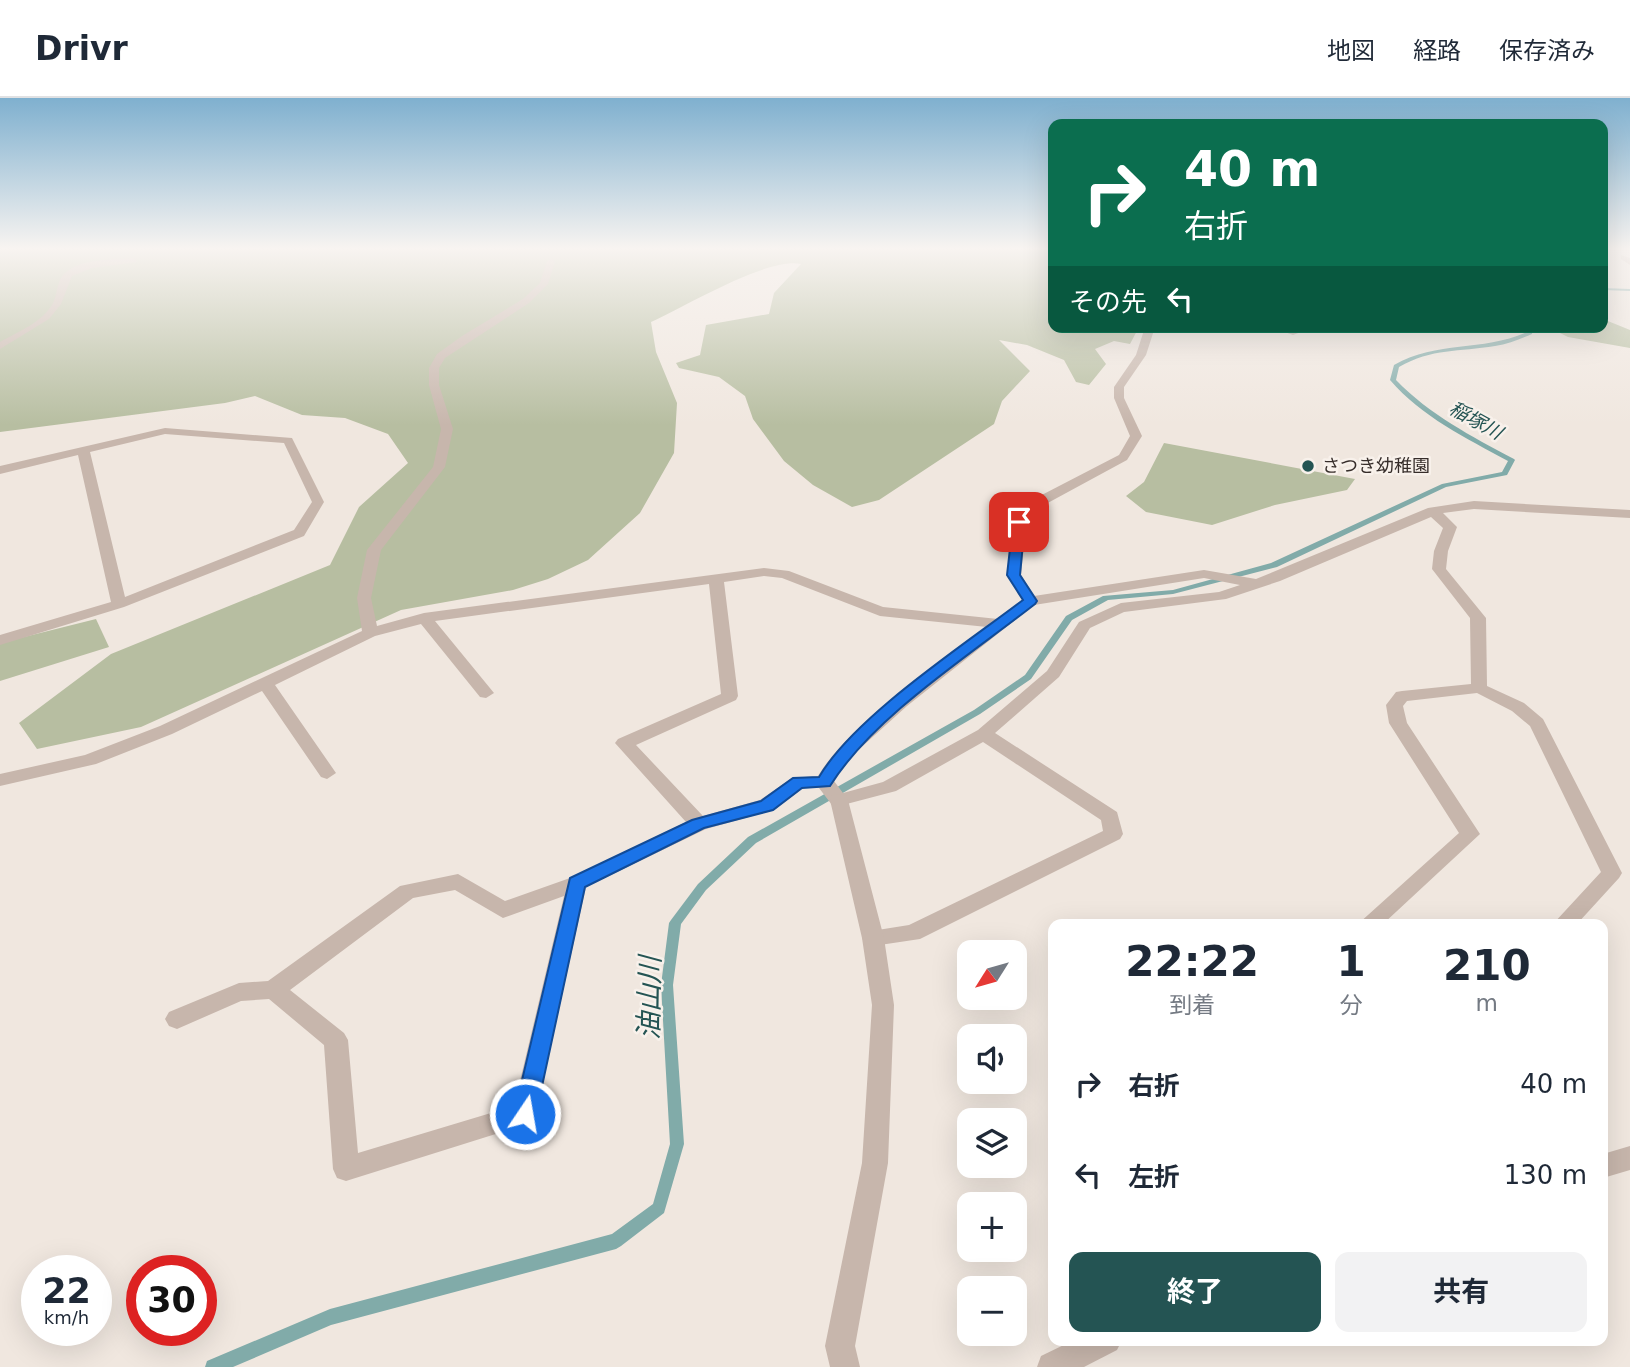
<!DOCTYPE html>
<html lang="ja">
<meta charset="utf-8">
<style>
:root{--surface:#fff;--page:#f2f2f3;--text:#1f2937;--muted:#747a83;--line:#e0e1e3;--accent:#245453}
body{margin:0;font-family:"DejaVu Sans","Noto Sans JP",sans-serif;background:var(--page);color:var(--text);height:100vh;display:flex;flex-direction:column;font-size:26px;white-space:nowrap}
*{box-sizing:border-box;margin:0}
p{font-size:23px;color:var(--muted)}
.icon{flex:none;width:38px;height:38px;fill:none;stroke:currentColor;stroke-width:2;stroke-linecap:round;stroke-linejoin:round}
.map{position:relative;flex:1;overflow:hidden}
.side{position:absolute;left:1048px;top:821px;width:560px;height:427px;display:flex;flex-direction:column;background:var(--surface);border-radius:14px;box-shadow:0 7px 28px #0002}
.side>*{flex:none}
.banner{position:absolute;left:1048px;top:21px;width:560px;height:214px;border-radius:14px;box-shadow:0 7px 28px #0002;background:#0b6e4f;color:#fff;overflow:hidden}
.needle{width:46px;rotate:233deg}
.tools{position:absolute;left:957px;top:842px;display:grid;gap:14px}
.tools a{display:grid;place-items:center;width:70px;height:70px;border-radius:14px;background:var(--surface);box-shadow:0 7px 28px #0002;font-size:35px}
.speed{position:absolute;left:21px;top:1157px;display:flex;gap:14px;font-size:35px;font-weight:700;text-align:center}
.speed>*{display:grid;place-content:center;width:91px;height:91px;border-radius:50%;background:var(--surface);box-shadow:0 7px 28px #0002;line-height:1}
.speed small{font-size:18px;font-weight:400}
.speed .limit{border:10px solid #d22;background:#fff;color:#111}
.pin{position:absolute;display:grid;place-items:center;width:60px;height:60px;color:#fff;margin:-30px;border-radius:14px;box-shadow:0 4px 10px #0006}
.me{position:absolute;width:77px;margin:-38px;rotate:12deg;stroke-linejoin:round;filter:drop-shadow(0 0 5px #0008)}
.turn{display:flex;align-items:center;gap:24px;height:147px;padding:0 21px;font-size:32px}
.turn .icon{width:91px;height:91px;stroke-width:2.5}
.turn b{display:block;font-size:49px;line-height:60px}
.then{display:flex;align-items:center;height:66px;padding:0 21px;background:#0003;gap:14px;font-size:26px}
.eta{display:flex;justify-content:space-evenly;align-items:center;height:119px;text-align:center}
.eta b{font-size:42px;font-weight:700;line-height:49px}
.button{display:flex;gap:14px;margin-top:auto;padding:14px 21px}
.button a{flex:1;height:80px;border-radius:14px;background:var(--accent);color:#fff;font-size:28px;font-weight:700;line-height:80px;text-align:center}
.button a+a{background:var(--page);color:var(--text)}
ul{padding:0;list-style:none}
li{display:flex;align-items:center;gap:21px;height:91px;padding:0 21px}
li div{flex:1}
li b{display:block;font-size:26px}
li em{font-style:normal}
header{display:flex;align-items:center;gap:42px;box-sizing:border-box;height:98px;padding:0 35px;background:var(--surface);border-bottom:2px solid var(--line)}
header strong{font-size:33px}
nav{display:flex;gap:38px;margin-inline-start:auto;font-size:24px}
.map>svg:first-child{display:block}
.green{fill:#b7bea1}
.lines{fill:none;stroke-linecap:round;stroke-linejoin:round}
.stream{fill:#81aba9;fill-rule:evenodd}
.minor{fill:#c7b6ac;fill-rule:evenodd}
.tertiary{fill:#c7b6ac;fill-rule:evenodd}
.route{fill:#1a73e8;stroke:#114b97;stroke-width:2}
.poi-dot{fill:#245453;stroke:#f8f1eb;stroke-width:2.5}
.labels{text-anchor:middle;stroke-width:5;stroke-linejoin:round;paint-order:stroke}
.far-poi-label{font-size:18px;fill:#362d2a;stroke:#f8f1eb;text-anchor:start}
.far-water-label{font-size:19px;font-style:italic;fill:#245453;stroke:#f8f1eb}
.near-water-label{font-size:28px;font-style:italic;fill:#245453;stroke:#f8f1eb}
</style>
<header>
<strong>Drivr</strong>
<nav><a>地図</a><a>経路</a><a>保存済み</a></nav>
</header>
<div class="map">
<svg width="1630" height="1269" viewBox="0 0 1630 1269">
<rect width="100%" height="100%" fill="#f0e7df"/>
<g class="green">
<path d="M 0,150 L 1053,150 L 1054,229 L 1139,229 L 1130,246 L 1114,243 L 1095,251 L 1106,266 L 1089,287 L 1076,284 L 1064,262 L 1027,247 L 999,242 L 1030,273 L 1002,303 L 994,326 L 879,402 L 852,409 L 813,387 L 784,363 L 753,321 L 745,298 L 719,279 L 679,270 L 676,265 L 700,257 L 706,227 L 769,216 L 774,195 L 801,166 C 767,159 686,208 651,224 L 656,254 L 677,305 L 674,355 L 640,415 L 588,462 L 548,481 L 513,492 L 401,512 L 141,629 L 37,651 L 19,625 L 111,556 L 330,467 L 359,409 L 408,365 L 388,336 L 345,320 L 302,317 L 255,298 L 225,305 L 0,334 Z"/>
<polygon points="1603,221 1630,232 1630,250 1568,239 1548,229 1603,229"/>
<polygon points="1164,345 1355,381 1347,392 1275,407 1212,427 1146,414 1126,398 1144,384"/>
<polygon points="96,521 109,549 0,583 0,545"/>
</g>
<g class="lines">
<g class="stream">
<polygon points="1603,190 1630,191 1630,193 1603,192"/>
<path d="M 1527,229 L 1533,229 L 1532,236 C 1520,241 1508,246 1495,248 C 1459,254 1432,250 1399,269 L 1396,282 C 1430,317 1471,338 1514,361 L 1515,362 L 1507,377 L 1446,389 L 1277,469 L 1173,496 L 1108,502 L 1072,522 L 1031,581 L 980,616 L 756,745 L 706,792 L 681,826 L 673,887 L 684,1046 L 664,1115 L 621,1148 L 616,1151 L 331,1227 L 233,1269 L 205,1269 L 207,1263 L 330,1211 L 612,1136 L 653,1106 L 670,1046 L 661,887 L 669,825 L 671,822 L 698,786 L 748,739 L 974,612 L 1025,577 L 1066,518 L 1103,498 L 1173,492 L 1271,465 L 1442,386 L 1502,374 L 1508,363 C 1466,340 1422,319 1390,282 L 1394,267 C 1438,242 1482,254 1527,234 Z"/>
</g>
<g class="minor">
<polygon points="1621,157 1630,160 1630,167 1621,161"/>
<path d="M 134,160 L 137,164 L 92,170 L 72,178 L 61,206 L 49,221 L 0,251 L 0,244 C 18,234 43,224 53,205 C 58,196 56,183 65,175 C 82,160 113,162 134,160 Z"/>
<path d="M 551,161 L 555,163 L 548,186 L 529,205 L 445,260 L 439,270 L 439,287 L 453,331 L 445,369 L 381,452 L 371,500 L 377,528 L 424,515 L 764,470 L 789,473 L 883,509 L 998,521 L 1022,502 L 1007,477 L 1012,424 L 1034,401 L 1119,357 L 1130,338 L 1114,300 L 1114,289 L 1136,257 L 1145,229 L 1155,229 L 1146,257 L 1124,289 L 1124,300 L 1142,338 L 1127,362 L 1044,407 L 1026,425 L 1021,477 L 1034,498 L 1204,472 L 1256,481 L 1428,410 L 1474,403 L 1630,412 L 1630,420 L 1474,411 L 1443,415 L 1457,429 L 1448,453 L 1446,471 L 1486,520 L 1487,588 L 1524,605 L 1543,621 L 1622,775 L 1619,780 L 1577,826 L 1553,826 L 1601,774 L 1530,628 L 1512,613 L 1477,595 L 1407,603 L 1403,608 L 1407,625 L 1480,736 L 1383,826 L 1358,826 L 1459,735 L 1389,625 L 1386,607 L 1396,594 L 1402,593 L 1471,586 L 1470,520 L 1432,471 L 1434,453 L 1443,430 L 1431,419 L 1280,483 L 1226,501 L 1124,514 L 1090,530 L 1059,579 L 995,635 L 1117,714 L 1123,736 L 1120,741 L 920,841 L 873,848 L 865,846 L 862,840 L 865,834 L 909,827 L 1103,733 L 1101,722 L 983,644 L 896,693 L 839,708 L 832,707 L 819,690 L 803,690 L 774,712 L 706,731 L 586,789 L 534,1024 L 346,1083 L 337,1080 L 333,1071 L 324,947 L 269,901 L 241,903 L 177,931 L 169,928 L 165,921 L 169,914 L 239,885 L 268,883 L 400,788 L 458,776 L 505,803 L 570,780 L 686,724 L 615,645 L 618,641 L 721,596 L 709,486 L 435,523 L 494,595 L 486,600 L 480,599 L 421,526 L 375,538 L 275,587 L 336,675 L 327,681 L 321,679 L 262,593 L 172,636 L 96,666 L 0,688 L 0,676 L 85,657 L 160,628 L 362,533 L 357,500 L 367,452 L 433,369 L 441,331 L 429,287 L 429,270 L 437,256 L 462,238 L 523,201 L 540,185 L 547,163 ZM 764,478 L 782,480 L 880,518 L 987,529 C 937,568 850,625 818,678 L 792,680 L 760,702 L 703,718 L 636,647 L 736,602 L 738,598 L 724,484 ZM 1204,480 L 1240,487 L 1219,494 L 1121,505 L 1079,524 L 1047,573 L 978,632 L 883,684 L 843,695 L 834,683 L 845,664 L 907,608 L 1034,507 ZM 455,792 L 503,820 L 564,798 L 514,1008 L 358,1055 L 348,942 L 344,935 L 290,892 L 413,800 Z"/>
<polygon points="1271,229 1314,229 1293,237"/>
<path d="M 165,330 L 292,340 L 324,404 L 304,438 L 124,509 L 0,547 L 0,537 L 111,504 L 78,357 L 0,376 L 0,368 ZM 165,336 L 284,345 L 312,404 L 294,432 L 125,499 L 90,354 Z"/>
<polygon points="1630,1048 1630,1072 1603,1080 1603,1056"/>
<polygon points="1074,1242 1122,1242 1117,1252 1084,1269 1037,1269 1041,1258"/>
</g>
<polygon class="tertiary" points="839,696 846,697 848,702 884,840 894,907 888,1065 855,1248 860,1269 830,1269 825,1248 862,1065 872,907 862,840 830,702 832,697"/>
</g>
<linearGradient id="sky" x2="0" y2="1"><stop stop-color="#7fb0cf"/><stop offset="0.46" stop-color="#f8f4f1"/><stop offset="1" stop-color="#f8f4f1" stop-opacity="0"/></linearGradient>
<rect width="1630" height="327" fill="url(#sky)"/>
<path class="route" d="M 1019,420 L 1025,424 L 1020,477 L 1037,503 L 1035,506 C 970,557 873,619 830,688 L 802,690 L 773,712 L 704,730 L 585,789 L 536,1016 L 533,1023 L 525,1026 L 517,1023 L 514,1016 L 570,780 L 692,722 L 761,703 L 793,680 L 819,679 C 855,618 964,547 1023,502 L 1007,477 L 1013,424 Z"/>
<circle class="poi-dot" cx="1308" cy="368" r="7"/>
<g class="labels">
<g class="far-poi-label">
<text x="1322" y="374">さつき幼稚園</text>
</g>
<g class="far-water-label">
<text transform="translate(1476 322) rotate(29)" y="7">稲塚川</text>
</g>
<g class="near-water-label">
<text transform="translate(649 900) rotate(-89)" y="10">油山川</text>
</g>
</g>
</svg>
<div class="tools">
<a><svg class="needle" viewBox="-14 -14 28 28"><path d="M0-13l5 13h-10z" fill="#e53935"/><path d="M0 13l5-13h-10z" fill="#747a83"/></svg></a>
<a><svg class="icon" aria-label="sound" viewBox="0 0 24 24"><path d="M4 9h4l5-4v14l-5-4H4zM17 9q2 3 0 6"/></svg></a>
<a><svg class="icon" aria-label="layers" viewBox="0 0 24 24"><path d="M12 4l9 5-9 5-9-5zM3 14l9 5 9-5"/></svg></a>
<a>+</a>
<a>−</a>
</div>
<div class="speed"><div>22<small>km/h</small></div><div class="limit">30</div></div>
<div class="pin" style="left:1019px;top:424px;background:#d93025"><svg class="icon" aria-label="arrive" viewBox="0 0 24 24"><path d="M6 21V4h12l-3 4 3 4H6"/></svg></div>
<svg class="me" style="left:525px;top:1016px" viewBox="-20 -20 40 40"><circle r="17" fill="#1a73e8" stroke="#fff" stroke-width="3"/><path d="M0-11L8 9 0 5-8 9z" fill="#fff"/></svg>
<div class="banner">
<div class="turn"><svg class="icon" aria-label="right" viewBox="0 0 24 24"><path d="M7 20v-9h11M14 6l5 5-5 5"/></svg><div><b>40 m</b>右折</div></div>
<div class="then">その先<svg class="icon" aria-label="left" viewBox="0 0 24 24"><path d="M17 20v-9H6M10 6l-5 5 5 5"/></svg></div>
</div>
<section class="side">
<div class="eta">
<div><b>22:22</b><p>到着</p></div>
<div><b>1</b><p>分</p></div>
<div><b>210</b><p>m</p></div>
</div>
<ul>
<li><svg class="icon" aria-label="right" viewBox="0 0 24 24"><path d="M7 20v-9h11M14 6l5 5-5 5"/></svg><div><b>右折</b></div><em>40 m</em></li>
<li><svg class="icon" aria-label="left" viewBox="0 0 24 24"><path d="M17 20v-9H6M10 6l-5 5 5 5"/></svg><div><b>左折</b></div><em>130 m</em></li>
</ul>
<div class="button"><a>終了</a><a>共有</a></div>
</section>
</div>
